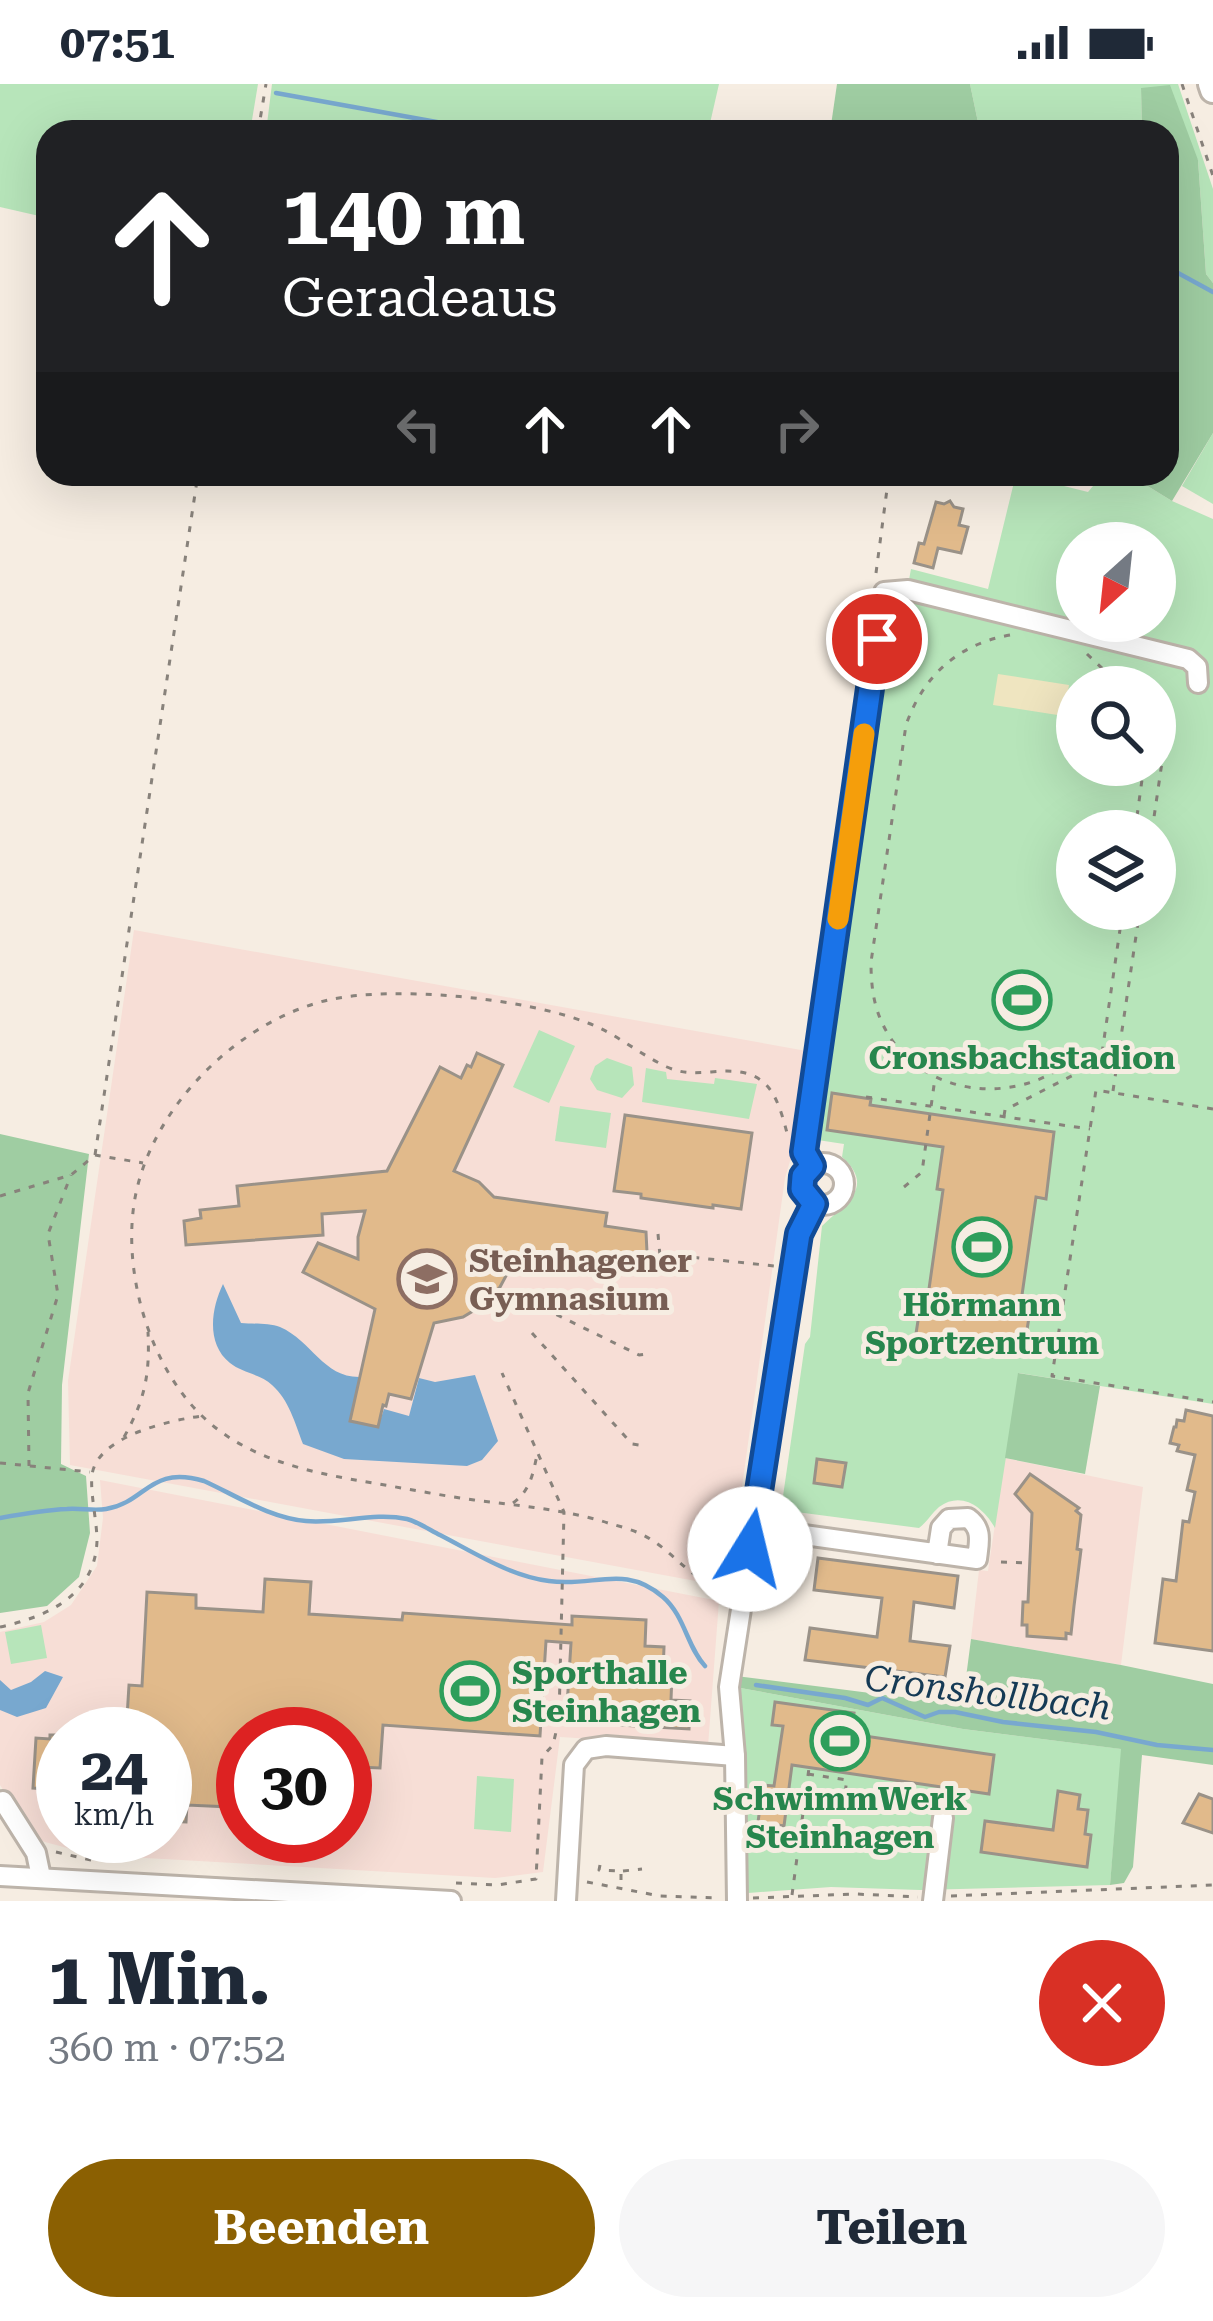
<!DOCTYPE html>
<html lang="de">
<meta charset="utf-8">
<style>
:root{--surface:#fff;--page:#f6f6f7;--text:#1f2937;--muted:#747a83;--accent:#8b6002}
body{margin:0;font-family:"Roboto Serif",serif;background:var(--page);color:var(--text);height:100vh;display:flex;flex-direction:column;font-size:45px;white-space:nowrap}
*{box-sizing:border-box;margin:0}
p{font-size:39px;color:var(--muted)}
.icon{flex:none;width:66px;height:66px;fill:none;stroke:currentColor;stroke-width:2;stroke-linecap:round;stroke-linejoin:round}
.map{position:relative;height:1817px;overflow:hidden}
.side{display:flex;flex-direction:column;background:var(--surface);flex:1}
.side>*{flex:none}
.guide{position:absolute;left:36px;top:36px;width:1143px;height:366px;border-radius:36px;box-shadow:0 12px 48px #0002;background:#202124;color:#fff;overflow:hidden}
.needle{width:78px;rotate:207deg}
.fabs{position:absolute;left:1056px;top:438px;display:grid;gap:24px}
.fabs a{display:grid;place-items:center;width:120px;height:120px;border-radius:50%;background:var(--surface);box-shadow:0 12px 48px #0002;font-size:60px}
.speed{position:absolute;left:36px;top:1623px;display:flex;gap:24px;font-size:60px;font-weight:700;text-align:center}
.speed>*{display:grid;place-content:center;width:156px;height:156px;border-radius:50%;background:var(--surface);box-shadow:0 12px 48px #0002;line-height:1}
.speed small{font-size:30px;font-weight:400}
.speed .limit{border:18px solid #d22;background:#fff;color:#111}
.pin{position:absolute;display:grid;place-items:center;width:102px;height:102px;color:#fff;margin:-51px;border:6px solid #fff;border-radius:50%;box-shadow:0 3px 12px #0007}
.me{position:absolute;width:132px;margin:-66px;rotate:9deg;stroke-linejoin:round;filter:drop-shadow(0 0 9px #0008)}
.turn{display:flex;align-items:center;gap:42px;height:252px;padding:0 48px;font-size:54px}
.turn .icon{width:156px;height:156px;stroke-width:2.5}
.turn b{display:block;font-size:84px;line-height:102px}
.lanes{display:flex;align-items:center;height:114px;padding:0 48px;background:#0003;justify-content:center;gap:60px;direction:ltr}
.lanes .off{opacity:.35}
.round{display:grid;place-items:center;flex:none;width:126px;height:126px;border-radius:63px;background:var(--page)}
.head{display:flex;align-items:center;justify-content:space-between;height:204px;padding:0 48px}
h1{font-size:72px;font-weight:700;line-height:90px}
.cta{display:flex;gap:24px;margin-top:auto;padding:24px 48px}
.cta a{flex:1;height:138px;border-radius:72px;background:var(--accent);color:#fff;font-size:48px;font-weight:700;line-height:138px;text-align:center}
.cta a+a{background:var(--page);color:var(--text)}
.status{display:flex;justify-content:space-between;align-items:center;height:84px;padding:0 60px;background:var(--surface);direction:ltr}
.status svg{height:33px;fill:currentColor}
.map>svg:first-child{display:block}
.education{fill:#f7ded6;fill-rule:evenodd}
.green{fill:#b7e5ba;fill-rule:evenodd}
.forest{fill:#9fcda2}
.sand{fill:#efe5c0}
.water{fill:#78a8cf}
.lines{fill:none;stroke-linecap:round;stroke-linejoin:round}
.stream{stroke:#78a8cf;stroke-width:4.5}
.building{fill:#e1ba8b;stroke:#9a9288;stroke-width:3}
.minor-casing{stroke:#bdb4aa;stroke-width:24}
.major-casing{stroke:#bdb4aa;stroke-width:30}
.path{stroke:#88827b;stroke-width:3;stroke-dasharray:6 9;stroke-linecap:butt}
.minor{stroke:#fff;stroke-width:18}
.major{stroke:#fff;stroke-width:24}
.route-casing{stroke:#114b97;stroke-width:30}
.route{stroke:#1a73e8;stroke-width:21}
.slow{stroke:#f59e0b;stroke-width:21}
.labels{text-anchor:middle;stroke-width:10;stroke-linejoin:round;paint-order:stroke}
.leisure-label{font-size:33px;font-weight:bold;fill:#27864d;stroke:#f6ede2}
.education-label{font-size:33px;font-weight:bold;fill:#785e54;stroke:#f6ede2;text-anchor:start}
.water-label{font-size:36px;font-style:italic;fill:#153a55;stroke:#f6ede2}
</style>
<div class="status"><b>07:51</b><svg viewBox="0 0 49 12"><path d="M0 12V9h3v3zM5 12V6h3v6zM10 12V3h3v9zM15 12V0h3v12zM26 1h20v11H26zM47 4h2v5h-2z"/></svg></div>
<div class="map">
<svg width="1213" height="1817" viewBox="0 0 1213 1817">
<rect width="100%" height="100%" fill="#f6ede2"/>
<g class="education">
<polygon points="134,846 812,968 801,1065 790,1077 785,1094 728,1503 70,1381 68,1297"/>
<polygon points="1005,1374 1143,1403 1121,1581 971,1555 979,1486 988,1487"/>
<path d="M 100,1396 L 719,1517 L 708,1662 L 560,1653 L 543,1788 L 495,1794 L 93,1771 L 34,1755 L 0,1701 L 0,1548 L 44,1538 L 71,1521 L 97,1482 L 103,1434 ZM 63,1650 L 165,1650 L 165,1752 L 63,1752 ZM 243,1650 L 345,1650 L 345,1752 L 243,1752 Z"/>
</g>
<g class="green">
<polygon points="0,0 258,0 250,48 48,48 48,134 0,123"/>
<polygon points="272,0 719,0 708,48 266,48"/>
<polygon points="970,0 1178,0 1213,105 1213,199 1206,190 1198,76 1141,4 1142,48 980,48"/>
<polygon points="1213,349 1213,420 1182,402"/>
<path d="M 1016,390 L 1088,408 L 1103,390 L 1128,390 L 1172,417 L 1213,435 L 1213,1320 L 1019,1289 L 995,1444 C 984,1424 962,1406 939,1423 C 931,1430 927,1438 919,1444 L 781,1426 L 805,1260 L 810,1253 L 822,1142 C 843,1121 877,1104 842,1073 L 844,1060 L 811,1055 L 888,528 L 906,512 L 911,485 L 988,505 ZM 1077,459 L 1155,459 L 1155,537 L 1077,537 ZM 1077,603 L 1155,603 L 1155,681 L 1077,681 ZM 1077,747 L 1155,747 L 1155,825 L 1077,825 Z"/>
<polygon points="539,946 575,962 549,1019 513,1003"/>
<polygon points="607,974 632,983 634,1001 622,1014 597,1006 590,995 595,982"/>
<polygon points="646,984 666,988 667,995 714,1000 715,994 757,1000 749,1035 642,1018"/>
<polygon points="560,1022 611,1029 606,1064 555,1057"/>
<polygon points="41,1541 47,1574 11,1580 5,1548"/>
<polygon points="735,1603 963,1645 1122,1665 1110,1801 920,1806 831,1803 748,1809 741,1620"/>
<polygon points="477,1692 514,1695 511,1748 474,1745"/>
</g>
<g class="forest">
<polygon points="837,0 970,0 980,48 830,48"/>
<polygon points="1170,1 1198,76 1206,190 1213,199 1213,349 1172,417 1128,390 1167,390 1167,48 1142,48 1141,4"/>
<polygon points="0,1050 89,1070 62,1301 61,1380 86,1392 90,1449 79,1493 47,1522 0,1529"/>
<polygon points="1018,1289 1100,1302 1085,1390 1005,1374"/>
<polygon points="971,1555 1121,1581 1213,1600 1213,1681 1142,1671 1133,1783 1124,1799 1110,1801 1121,1665 963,1645 735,1603 736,1592 949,1619 964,1609"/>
</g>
<polygon class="sand" points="998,590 1069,601 1064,632 993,621"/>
<g class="water">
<path d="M 223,1200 L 241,1239 C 253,1240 269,1239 280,1243 C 312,1257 323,1293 359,1293 L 351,1337 L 378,1343 L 384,1325 L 409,1332 L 419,1294 L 435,1298 L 475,1291 L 498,1357 L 482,1376 L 467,1382 L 344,1375 L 303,1360 C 295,1339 289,1316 272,1301 C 261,1290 242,1289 230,1279 C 206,1260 211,1225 223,1200 Z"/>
<polygon points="45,1587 63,1593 46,1624 17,1633 0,1626 0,1596 11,1606 31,1598"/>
</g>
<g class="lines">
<g class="stream">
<polyline points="276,9 492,48"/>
<polyline points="1167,183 1213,208"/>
<path d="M 0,1434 C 22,1430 45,1426 67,1425 C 80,1424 94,1427 106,1425 C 147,1418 149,1381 204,1397 C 237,1412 270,1434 306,1437 C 339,1440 374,1428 407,1435 C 418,1438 430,1446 440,1451 C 475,1469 510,1492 549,1497 C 593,1504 624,1479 663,1513 C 685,1532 687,1563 705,1582"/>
<polyline points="756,1601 845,1614 868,1621 882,1614 925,1633 939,1628 955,1628 1003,1638 1096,1648 1157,1661 1213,1666"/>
</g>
</g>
<g class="building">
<polygon points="950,417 954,423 963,425 959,441 968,443 961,469 938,464 933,484 914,479 919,459 924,460 936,418 944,420"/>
<polygon points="477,969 503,981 454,1087 479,1098 494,1113 607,1129 605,1142 646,1148 647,1168 515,1175 500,1203 483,1221 463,1233 434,1239 411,1315 389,1310 386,1322 383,1321 378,1343 350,1337 375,1225 303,1188 318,1159 358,1175 358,1153 365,1127 322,1130 323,1151 186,1161 184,1137 201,1134 200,1126 239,1122 237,1102 387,1087 440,983 461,994 467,981 471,983"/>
<polygon points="832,1009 871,1015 870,1021 1054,1048 1046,1115 1036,1113 1020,1225 1030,1227 1023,1271 915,1256 922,1211 928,1212 943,1106 937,1105 943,1063 827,1046"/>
<polygon points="625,1031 752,1049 741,1125 713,1121 713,1124 641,1114 641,1110 614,1107"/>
<polygon points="1186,1326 1213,1332 1213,1567 1155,1559 1163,1495 1176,1497 1183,1437 1189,1438 1195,1408 1187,1406 1195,1371 1177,1367 1179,1361 1170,1359 1174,1343 1176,1343 1177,1336 1184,1337"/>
<polygon points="817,1375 846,1379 842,1403 814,1399"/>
<polygon points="1030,1390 1079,1424 1076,1427 1081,1431 1077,1465 1081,1466 1074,1522 1071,1550 1066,1549 1066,1555 1027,1552 1027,1541 1022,1541 1023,1518 1028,1518 1032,1429 1015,1410"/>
<polygon points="818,1474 958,1492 954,1524 914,1518 910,1557 950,1562 945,1593 805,1576 810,1544 877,1553 882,1514 814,1506"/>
<polygon points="265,1495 311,1498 309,1530 402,1536 403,1529 572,1541 572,1532 646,1536 645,1562 664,1563 663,1589 672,1590 671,1616 690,1617 689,1645 566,1638 571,1559 546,1557 540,1652 383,1641 380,1684 358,1683 356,1710 345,1710 345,1650 243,1650 243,1741 230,1741 230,1723 187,1721 186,1738 165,1737 165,1650 126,1650 129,1601 142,1602 147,1508 196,1511 196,1524 263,1528"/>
<polygon points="775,1618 854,1629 851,1650 994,1671 989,1710 792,1681 784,1742 758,1738 763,1701 774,1702 783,1642 772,1641"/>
<polygon points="50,1651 63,1651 63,1706 33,1704 36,1654 50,1655"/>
<polygon points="1058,1707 1080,1711 1078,1725 1088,1726 1085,1750 1091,1751 1087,1783 981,1768 985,1737 1053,1746"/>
<polygon points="1199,1710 1213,1715 1213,1749 1183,1739"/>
</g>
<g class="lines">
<defs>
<g id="minor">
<circle cx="823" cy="1100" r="21"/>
<polyline points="812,1082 804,1068 884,508 908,506 1188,575 1197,583 1198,599"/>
<path d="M 754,1444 L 977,1475 C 979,1458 983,1445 968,1434 L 949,1435 L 941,1444 L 937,1470"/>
<polyline points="3,1717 36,1769 41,1793"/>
<polyline points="0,1792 451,1817"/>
<polyline points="566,1817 574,1681 586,1665 606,1662 735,1672"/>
<polyline points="737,1817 735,1672 729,1603 799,1150 814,1119"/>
<polyline points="933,1817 943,1734"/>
</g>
<polyline id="major" points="1211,0 1213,6"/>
</defs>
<use href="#minor" class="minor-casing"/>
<use href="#major" class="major-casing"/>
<g class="path">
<polyline points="1182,0 1213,92"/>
<polyline points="258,48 266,0"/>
<polyline points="876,489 889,390"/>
<path d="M 1010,551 C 958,560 923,592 906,641 L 871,878 C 871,904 874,927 888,950 C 929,1018 1030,1022 1082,966 L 1102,969"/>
<polyline points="1087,570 1122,603"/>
<polyline points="1135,747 1144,681"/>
<polyline points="1152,747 1170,623 1155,621"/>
<polyline points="1113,1007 1140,825"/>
<polyline points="866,1013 1090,1045"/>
<polyline points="1213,1025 1096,1006 1052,1292 1213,1318"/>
<polyline points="1004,1032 1005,1026 1089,983 1102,969 1123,825"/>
<polyline points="95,1071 198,390"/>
<polyline points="904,1103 922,1088 935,994"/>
<polyline points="0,1112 71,1091 95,1071 143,1079"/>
<polyline points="658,1150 660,1172"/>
<polyline points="529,1184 672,1171 774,1182"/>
<polyline points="543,1224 639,1271 647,1270"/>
<polyline points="532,1249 632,1360 639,1361"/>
<path d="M 124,1353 C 145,1316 150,1290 148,1248"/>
<polyline points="0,1379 90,1388"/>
<polyline points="29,1382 28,1309 58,1211 48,1150 71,1091"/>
<path d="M 513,1419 C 530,1407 533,1390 537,1371"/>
<polyline points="1001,1478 1031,1479"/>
<path d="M 724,1504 C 692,1498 677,1471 650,1455 C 638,1447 622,1443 608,1439 C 564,1425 519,1422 474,1416 C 438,1411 403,1404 367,1398 C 308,1388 246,1375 201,1331 C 148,1279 122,1186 135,1114 C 152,1022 239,937 328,916 C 395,901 524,914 588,939 C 617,950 639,970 667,983 C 683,990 694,989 711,988 C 766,982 776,1005 788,1053"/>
<path d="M 0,1543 C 46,1533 95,1512 97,1457 C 97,1437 90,1409 92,1391 C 97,1352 171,1336 202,1332"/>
<polyline points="808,1690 847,1696 844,1714 847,1717"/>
<polyline points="801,1749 821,1752 819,1763 841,1766"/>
<polyline points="56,1768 99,1778"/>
<polyline points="600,1781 599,1786 621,1787 621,1801"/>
<polyline points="623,1787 642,1785"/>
<polyline points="587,1798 660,1812 720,1814"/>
<polyline points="456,1799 497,1801 536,1795 542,1673 553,1661 559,1635 564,1428 502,1289"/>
<polyline points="792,1811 809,1684"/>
<polyline points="951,1812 1213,1801"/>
<polyline points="753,1814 856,1810 918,1813"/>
</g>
<use href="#minor" class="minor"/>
<use href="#major" class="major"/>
</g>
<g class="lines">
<defs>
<polyline id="route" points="750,1465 799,1150 814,1120 802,1105 803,1092 812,1082 804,1068 877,555"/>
</defs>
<use href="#route" class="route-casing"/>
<use href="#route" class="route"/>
<polyline class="slow" points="838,835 864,650"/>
</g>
<defs>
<symbol id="stadium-ring" viewBox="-11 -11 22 22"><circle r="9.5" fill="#f6ede2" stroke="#2e9e5b" stroke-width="1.5"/><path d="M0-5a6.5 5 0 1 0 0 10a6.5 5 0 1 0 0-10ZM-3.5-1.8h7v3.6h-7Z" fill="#2e9e5b"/></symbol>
<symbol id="school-ring" viewBox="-11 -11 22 22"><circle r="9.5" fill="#f6ede2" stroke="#8d6e63" stroke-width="1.5"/><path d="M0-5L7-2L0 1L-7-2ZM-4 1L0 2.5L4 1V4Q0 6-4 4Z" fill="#8d6e63"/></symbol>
</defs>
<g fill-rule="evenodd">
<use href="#stadium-ring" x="989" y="883" width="66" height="66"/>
<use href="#stadium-ring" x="949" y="1130" width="66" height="66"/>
<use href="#school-ring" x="394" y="1162" width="66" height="66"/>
<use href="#stadium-ring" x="437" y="1574" width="66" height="66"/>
<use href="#stadium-ring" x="807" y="1624" width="66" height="66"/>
</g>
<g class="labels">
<g class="leisure-label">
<text x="1022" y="985">Cronsbachstadion</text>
<text x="982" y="1232">Hörmann<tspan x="982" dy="38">Sportzentrum</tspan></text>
<text x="512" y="1600" text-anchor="start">Sporthalle<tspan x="512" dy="38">Steinhagen</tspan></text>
<text x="840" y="1726">SchwimmWerk<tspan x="840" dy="38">Steinhagen</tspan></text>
</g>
<g class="education-label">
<text x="469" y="1188">Steinhagener<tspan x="469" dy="38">Gymnasium</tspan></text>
</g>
<g class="water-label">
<text transform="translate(988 1608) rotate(7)" y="13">Cronshollbach</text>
</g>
</g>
</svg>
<div class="fabs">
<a><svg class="needle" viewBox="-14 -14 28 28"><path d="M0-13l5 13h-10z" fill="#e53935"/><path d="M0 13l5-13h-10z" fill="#747a83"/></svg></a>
<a><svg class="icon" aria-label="search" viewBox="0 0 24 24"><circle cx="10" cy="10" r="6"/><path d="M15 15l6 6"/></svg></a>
<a><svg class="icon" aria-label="layers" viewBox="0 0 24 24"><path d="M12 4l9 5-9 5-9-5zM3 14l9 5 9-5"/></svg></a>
</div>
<div class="speed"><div>24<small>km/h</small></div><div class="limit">30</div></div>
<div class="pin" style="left:877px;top:555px;background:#d93025"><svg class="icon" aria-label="arrive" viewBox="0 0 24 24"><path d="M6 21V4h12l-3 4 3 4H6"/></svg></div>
<svg class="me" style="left:750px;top:1465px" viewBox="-20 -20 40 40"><circle r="19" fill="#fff"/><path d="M0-13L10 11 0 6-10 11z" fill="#1a73e8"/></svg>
<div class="guide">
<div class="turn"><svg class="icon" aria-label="ahead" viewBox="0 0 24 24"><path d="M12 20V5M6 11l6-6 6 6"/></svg><div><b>140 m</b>Geradeaus</div></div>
<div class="lanes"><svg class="icon off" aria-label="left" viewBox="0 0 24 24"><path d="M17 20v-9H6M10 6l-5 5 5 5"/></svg><svg class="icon" aria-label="ahead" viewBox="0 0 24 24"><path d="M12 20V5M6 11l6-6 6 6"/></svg><svg class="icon" aria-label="ahead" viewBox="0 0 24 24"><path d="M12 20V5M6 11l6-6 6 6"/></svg><svg class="icon off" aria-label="right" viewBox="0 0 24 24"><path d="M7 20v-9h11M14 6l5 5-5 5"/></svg></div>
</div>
</div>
<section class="side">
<div class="head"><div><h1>1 Min.</h1><p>360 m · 07:52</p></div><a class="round" style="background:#d93025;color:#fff"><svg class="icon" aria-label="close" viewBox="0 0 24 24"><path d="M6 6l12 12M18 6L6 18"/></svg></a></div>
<div class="cta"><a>Beenden</a><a>Teilen</a></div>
</section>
